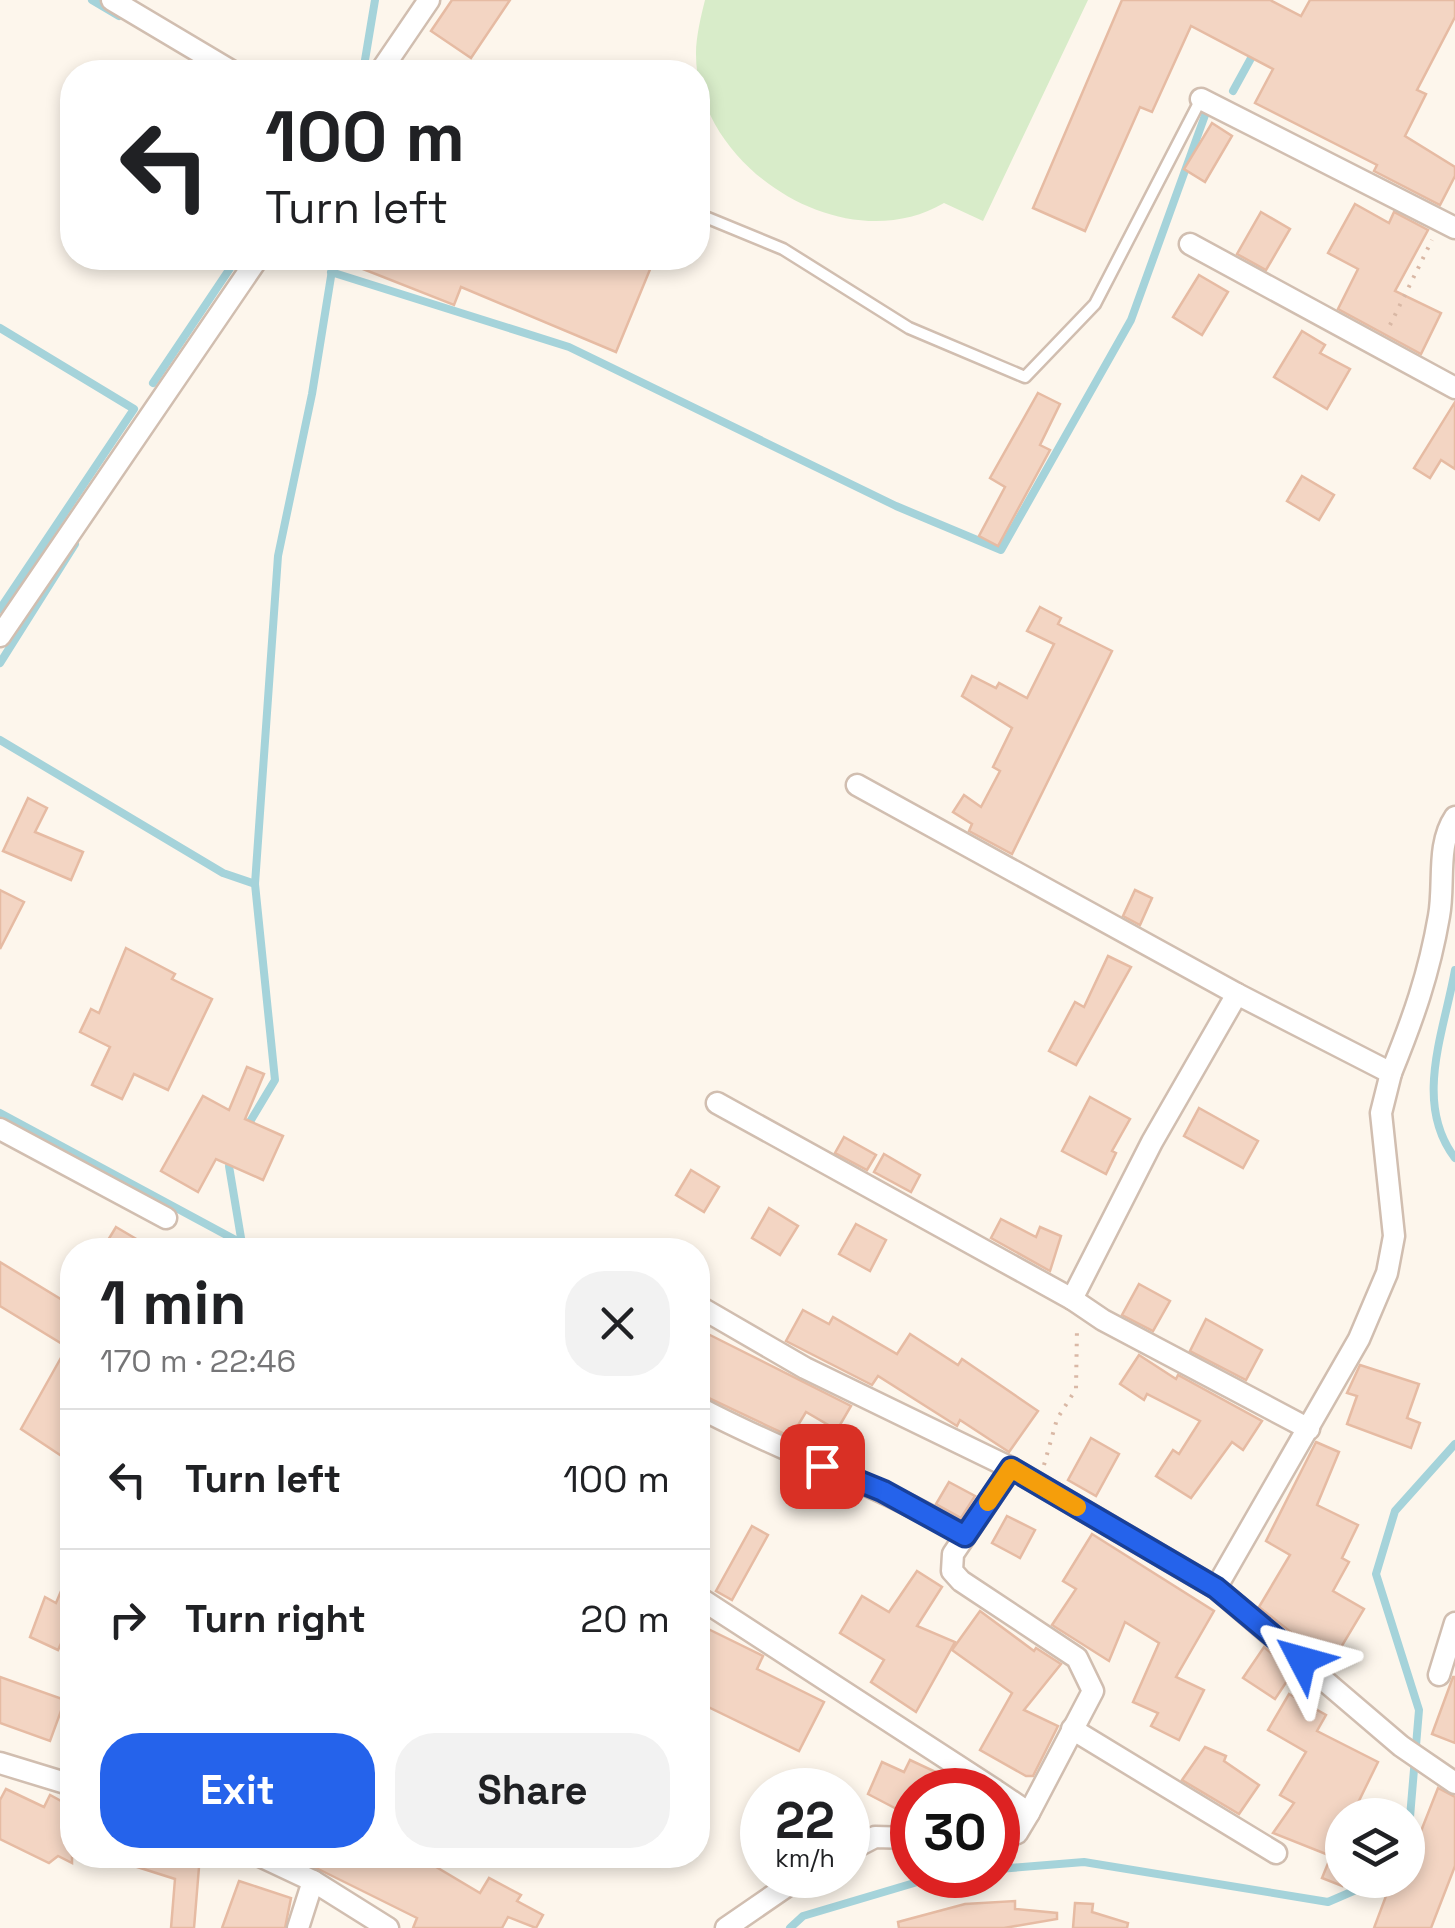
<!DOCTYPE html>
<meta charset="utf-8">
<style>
:root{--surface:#fff;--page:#f2f2f2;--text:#202124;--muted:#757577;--line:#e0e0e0;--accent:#2563eb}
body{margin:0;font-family:"Space Grotesk",sans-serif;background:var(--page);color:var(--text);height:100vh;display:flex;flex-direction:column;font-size:38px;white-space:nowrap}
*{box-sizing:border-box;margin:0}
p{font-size:32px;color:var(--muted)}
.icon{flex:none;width:55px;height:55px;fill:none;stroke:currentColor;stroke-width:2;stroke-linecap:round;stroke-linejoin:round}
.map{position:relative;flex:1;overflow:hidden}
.details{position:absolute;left:60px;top:1238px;width:650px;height:630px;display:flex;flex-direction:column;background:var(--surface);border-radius:40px;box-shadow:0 5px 15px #0003}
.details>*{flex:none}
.guide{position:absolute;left:60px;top:60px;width:650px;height:210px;border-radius:40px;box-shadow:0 5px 15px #0003;background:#fff;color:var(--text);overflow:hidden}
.tools{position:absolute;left:1325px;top:1798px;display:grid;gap:20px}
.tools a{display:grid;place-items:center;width:100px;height:100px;border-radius:50%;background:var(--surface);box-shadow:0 5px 15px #0003;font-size:50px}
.speed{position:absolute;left:740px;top:1768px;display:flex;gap:20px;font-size:50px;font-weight:700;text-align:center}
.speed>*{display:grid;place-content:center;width:130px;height:130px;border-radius:50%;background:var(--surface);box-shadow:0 5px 15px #0003;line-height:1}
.speed small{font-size:25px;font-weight:400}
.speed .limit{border:15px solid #d22;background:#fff;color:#111}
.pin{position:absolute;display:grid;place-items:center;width:85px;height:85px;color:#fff;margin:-42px;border-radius:20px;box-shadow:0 5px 15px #0006}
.me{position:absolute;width:110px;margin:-55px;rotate:309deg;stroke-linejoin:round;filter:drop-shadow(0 0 8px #0008)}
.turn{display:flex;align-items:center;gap:35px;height:210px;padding:0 40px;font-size:45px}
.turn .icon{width:130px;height:130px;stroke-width:2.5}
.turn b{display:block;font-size:70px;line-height:85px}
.round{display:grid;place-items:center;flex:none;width:105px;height:105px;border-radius:40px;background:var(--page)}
.overview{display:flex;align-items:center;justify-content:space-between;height:170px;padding:0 40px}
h1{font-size:60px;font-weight:600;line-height:75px}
.primary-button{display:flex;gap:20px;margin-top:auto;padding:20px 40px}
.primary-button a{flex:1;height:115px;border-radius:40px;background:var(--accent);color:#fff;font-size:40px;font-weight:600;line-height:115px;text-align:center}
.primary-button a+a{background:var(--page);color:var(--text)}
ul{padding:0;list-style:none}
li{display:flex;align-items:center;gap:30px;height:140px;padding:0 40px;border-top:2px solid var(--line)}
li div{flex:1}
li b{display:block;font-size:38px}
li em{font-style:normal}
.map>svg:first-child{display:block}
.green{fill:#d8ecc9}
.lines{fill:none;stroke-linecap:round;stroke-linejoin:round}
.stream{stroke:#a5d3da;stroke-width:8}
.building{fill:#f3d5c3;stroke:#e6bba3;stroke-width:2.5}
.lane-casing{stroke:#d1beb0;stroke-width:15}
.street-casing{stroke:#d1beb0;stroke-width:25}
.path{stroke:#d9b8a5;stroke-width:4;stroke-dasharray:2.5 8;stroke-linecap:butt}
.lane{stroke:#fff;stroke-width:10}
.street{stroke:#fff;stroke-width:20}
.route-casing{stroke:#184099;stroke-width:25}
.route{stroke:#2563eb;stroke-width:18}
.slow{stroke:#f59e0b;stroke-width:18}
</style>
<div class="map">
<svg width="1455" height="1928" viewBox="0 0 1455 1928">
<rect width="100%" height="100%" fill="#fdf6ec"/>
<path class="green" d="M 705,0 L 1088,0 L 983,221 L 944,203 C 844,262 695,167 696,53 C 696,37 701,16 705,0 Z"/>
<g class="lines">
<g class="stream">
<polyline points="92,0 119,16"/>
<polyline points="363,72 375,0"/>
<polyline points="1233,91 1255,51"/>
<polyline points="331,272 569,347 896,506 1001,550 1131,320 1208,107"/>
<polyline points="0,328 134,409 0,609"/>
<polyline points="153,383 237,258"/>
<polyline points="0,663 75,544"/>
<polyline points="0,740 223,873 255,884"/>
<path d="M 1455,970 C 1444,1032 1413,1103 1455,1158"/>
<polyline points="0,1113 243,1244"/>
<polyline points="245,1130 275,1080 255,884 278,556 312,394 334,258"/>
<polyline points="233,1156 229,1166 243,1250"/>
<polyline points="1408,1841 1419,1710 1376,1574 1395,1511 1455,1444"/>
<polyline points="998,1869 1084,1862 1328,1902 1379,1880"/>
<polyline points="790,1928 803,1916 941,1875"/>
</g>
</g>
<g class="building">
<polygon points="452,0 510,0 471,58 431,31"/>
<polygon points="1122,0 1270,0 1301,16 1310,0 1455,0 1455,17 1417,90 1426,94 1405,136 1455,167 1455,176 1440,205 1374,171 1377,165 1255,103 1273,69 1191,26 1152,112 1140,107 1085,231 1033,208"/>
<polygon points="1212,123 1232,136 1205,182 1184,169"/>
<polygon points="1355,204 1389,223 1394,212 1428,230 1395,291 1441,313 1421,354 1338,309 1358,269 1328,253"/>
<polygon points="1261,212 1290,229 1266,270 1237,254"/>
<polygon points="335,258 627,258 651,267 616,352 461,287 454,305"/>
<polygon points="1199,275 1228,292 1202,335 1173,317"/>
<polygon points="1302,331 1325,345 1320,353 1350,369 1327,409 1274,377"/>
<polygon points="1038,393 1060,404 1040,445 1050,450 998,546 979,536 1005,487 990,478"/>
<polygon points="1455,402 1455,469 1441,460 1430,478 1414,468"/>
<polygon points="1302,476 1334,495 1319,520 1287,501"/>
<polygon points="1040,607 1061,618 1058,624 1112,651 1012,854 969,831 972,824 953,812 964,795 981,807 1000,771 993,767 1012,728 962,696 972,676 996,688 999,683 1027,698 1054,644 1027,631"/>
<polygon points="28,798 47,808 35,832 83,852 71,880 3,851"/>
<polygon points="0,890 24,902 0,949"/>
<polygon points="1135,890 1152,898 1140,925 1123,916"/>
<polygon points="126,948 175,974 172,979 212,999 168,1090 134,1074 122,1099 92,1085 110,1047 80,1032 91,1009 99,1013"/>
<polygon points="1108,956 1131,967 1076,1065 1049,1051 1075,1002 1084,1007"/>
<polygon points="247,1067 264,1074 245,1119 283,1136 263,1180 216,1159 198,1192 161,1171 203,1096 229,1110"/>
<polygon points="1090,1097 1130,1119 1112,1151 1116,1153 1106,1174 1062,1151"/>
<polygon points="1199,1108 1258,1141 1243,1168 1184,1136"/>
<polygon points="844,1137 876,1155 867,1170 835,1153"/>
<polygon points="884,1154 920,1175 911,1192 874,1172"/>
<polygon points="691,1170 719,1187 704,1212 676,1195"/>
<polygon points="769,1208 798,1226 780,1255 752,1238"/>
<polygon points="1001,1219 1036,1237 1040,1227 1061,1236 1050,1271 991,1238"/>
<polygon points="856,1224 886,1240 870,1271 839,1254"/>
<polygon points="116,1227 155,1250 102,1250"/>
<polygon points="0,1262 72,1306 72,1463 21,1429 67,1347 0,1306"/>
<polygon points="1139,1284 1170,1301 1153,1331 1122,1315"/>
<polygon points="803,1310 829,1324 833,1317 897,1354 910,1334 958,1365 962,1359 1038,1411 1009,1452 960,1420 957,1426 878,1376 872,1385 786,1341"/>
<polygon points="1206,1319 1262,1350 1246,1380 1190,1351"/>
<polygon points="698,1329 851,1406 837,1430 806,1412 791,1437 698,1393"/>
<polygon points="1139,1355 1176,1379 1178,1375 1262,1421 1243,1450 1232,1442 1191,1498 1156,1476 1173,1450 1179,1454 1200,1421 1147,1394 1144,1400 1120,1384"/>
<polygon points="1360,1365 1419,1384 1407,1418 1420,1423 1411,1448 1347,1424 1357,1396 1347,1393"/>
<polygon points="1091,1438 1119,1454 1096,1496 1068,1480"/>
<polygon points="1316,1442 1339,1452 1317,1505 1358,1525 1342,1558 1349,1562 1333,1591 1364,1609 1331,1664 1259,1607 1290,1555 1266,1541"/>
<polygon points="949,1482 975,1496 961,1518 936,1504"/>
<polygon points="1007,1516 1035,1530 1020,1558 992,1543"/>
<polygon points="752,1526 768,1535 732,1600 716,1591"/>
<polygon points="1092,1534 1214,1611 1176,1677 1204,1690 1179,1740 1151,1726 1158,1713 1133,1702 1159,1643 1125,1622 1109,1661 1052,1625 1076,1589 1063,1581"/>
<polygon points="72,1565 72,1620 58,1650 30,1637 45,1597 56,1603"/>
<polygon points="917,1571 942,1587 917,1626 955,1642 916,1712 871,1682 884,1660 840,1633 862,1596 889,1612"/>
<polygon points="980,1611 1034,1651 1036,1648 1061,1664 1024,1710 1058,1726 1033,1776 1026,1776 980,1750 1012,1693 952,1650"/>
<polygon points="698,1624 763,1656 757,1669 824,1702 799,1751 698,1702"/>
<polygon points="1264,1647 1293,1672 1275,1699 1243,1678"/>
<polygon points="0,1677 65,1700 50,1741 0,1723"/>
<polygon points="1453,1677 1455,1677 1455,1743 1432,1734"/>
<polygon points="1289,1694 1326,1715 1317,1731 1378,1762 1352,1815 1342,1815 1342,1886 1322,1878 1331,1856 1273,1833 1294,1803 1280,1795 1306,1752 1268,1730"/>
<polygon points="1205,1747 1226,1756 1224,1761 1259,1785 1239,1814 1182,1780"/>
<polygon points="910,1760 957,1782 970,1790 912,1790 912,1817 868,1794 882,1762 904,1772"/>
<polygon points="1438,1788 1455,1797 1455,1866 1431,1928 1374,1928 1392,1880 1400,1883 1408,1880 1408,1864"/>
<polygon points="6,1789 44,1807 50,1795 72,1807 72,1863 58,1856 49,1863 0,1839 0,1800"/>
<polygon points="112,1855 200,1855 194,1928 171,1928 175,1879 112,1859"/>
<polygon points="290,1855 416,1855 480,1893 489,1878 521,1895 517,1901 543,1915 536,1928 508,1917 502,1928 413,1928 417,1918"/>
<polygon points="239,1881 291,1898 285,1928 222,1928"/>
<polygon points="1015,1901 1015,1909 1057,1913 1057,1919 1004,1928 899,1928 898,1922 965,1904"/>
<polygon points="1075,1903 1093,1904 1092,1912 1128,1923 1127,1928 1073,1928"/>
</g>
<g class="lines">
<defs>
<polyline id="lane" points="698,214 783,249 909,328 1025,377 1095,304 1201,99"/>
<g id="street">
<polyline points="112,0 233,72"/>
<polyline points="380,72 429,0"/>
<polyline points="1201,99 1455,228"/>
<polyline points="1190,244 1455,388"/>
<polyline points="0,636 258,258"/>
<path d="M 857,785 L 1237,994 L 1391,1073 C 1413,1019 1429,974 1439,916 C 1445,884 1436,845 1455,817"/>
<polyline points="1237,994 1152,1142 1072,1299 1103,1320 1309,1429"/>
<polyline points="717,1103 1072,1299"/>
<polyline points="0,1129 166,1218"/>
<polyline points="698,1306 805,1368 1011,1468"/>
<path d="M 698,1407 C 785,1454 880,1484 965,1536"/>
<polyline points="1216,1588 1401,1746 1455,1783"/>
<polyline points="698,1597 995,1790"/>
<polyline points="1439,1675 1455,1623"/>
<polyline points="1072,1729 1276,1853"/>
<polyline points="0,1763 72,1785"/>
<polyline points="998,1792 1029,1813 1017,1833 998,1840"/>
<polyline points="1029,1813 1093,1691 1077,1658 961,1581 952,1571 953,1554 1011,1468 1216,1588 1359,1339 1387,1273 1394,1236 1381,1113 1391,1073"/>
<polyline points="848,1851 875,1837 912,1838"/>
<polyline points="258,1855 313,1881 388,1928"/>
<polyline points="298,1928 313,1881"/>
<polyline points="726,1928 803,1875"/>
</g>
</defs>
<use href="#lane" class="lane-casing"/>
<use href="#street" class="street-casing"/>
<g class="path">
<polyline points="1390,325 1432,240"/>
<polyline points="1044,1465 1057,1419 1076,1389 1077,1328"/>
</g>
<use href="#lane" class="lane"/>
<use href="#street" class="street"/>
</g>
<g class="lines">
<defs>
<polyline id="route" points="822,1466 883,1491 965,1536 1011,1468 1216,1588 1302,1660"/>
</defs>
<use href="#route" class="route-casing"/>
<use href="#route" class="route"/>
<polyline class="slow" points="988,1502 1011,1468 1077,1507"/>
</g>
</svg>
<div class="tools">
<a><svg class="icon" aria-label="layers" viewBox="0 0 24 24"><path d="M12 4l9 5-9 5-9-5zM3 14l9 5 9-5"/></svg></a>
</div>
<div class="speed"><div>22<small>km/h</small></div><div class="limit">30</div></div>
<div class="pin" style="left:822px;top:1466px;background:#d93025"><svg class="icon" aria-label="arrive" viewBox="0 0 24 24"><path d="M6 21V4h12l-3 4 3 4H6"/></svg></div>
<svg class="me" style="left:1302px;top:1660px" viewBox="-20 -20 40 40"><path d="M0-17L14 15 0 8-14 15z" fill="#2563eb" stroke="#fff" stroke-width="4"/></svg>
<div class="guide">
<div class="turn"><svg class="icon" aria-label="left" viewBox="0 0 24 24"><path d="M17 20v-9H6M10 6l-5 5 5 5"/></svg><div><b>100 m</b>Turn left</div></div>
</div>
<section class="details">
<div class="overview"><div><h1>1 min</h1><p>170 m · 22:46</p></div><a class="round"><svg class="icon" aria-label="close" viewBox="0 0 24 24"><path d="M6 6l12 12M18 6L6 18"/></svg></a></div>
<ul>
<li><svg class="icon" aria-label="left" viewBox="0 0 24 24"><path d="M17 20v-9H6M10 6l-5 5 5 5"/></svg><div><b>Turn left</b></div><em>100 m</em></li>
<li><svg class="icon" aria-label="right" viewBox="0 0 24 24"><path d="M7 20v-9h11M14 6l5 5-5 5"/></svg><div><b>Turn right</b></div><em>20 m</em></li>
</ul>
<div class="primary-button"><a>Exit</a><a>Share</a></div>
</section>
</div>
